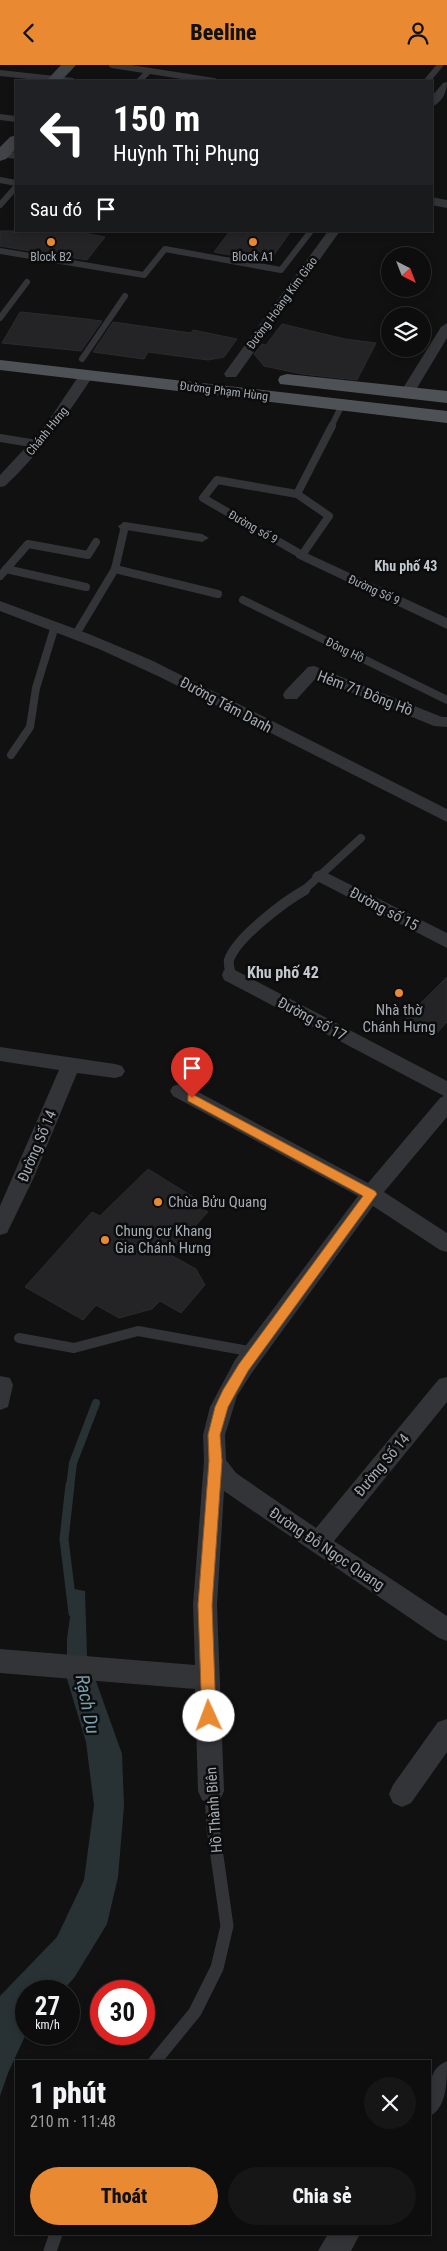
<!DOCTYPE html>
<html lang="vi">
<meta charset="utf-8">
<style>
:root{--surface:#0d0d0e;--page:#161617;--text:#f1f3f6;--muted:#9a9c9e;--line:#2d2d2e;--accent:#e98a32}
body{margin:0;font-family:"Roboto Condensed",sans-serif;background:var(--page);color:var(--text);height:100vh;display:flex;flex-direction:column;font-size:19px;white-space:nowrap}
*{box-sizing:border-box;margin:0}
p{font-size:16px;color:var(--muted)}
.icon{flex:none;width:28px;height:28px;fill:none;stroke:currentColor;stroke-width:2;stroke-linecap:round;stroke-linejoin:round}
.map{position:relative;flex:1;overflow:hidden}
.details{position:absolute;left:15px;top:1995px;width:416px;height:175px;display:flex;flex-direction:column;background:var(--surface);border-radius:0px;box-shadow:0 2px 8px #0003,0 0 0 1px var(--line)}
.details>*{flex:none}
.guide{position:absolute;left:15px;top:15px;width:418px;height:152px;border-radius:0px;box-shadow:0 2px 8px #0003,0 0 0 1px var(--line);background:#202124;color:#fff;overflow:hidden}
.needle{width:32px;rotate:138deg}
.controls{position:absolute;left:381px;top:182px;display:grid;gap:10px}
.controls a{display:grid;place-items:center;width:50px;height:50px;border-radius:50%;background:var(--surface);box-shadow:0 2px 8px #0003,0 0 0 1px var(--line);font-size:25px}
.speed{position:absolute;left:15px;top:1915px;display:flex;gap:10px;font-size:25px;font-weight:700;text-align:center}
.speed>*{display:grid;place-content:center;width:65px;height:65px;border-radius:50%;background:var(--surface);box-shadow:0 2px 8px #0003,0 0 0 1px var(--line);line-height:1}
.speed small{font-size:12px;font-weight:400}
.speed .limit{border:8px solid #d22;background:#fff;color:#111}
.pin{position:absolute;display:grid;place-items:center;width:42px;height:42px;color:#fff;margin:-51px -21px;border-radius:50% 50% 50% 0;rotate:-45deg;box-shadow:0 0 5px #0007}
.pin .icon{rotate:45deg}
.me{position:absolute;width:55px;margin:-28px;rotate:358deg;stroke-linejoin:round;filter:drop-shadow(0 0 4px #0008)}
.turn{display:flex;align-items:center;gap:18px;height:105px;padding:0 15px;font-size:22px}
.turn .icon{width:65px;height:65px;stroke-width:2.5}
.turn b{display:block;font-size:35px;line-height:42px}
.then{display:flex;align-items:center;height:48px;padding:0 15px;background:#0003;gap:10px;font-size:19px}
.round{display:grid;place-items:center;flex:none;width:52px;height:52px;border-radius:26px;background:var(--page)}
.head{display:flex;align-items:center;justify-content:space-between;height:85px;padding:0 15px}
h1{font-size:30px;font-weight:800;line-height:38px}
.action{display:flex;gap:10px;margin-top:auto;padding:10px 15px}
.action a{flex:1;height:58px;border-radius:30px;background:var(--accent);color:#111;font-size:20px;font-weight:800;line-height:58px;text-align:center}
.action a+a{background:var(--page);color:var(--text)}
header{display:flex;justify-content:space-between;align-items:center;height:65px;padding:0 15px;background:var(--accent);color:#111;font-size:22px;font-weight:800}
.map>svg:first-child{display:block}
.water{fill:#283235}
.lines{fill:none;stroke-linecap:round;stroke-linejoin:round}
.stream-far1{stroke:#283235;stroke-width:8}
.stream{stroke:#283235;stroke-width:9}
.building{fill:#242426;stroke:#2b2b2e}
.lane-far3{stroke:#323437;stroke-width:6}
.lane-far2{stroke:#323437;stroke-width:8}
.lane-far1{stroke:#323437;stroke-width:10}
.lane{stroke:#323437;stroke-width:13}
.street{fill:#323437;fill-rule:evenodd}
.secondary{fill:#404347;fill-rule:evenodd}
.primary{fill:#4e5156;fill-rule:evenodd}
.route{fill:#e98a32;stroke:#975a20}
.poi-dot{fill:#e98a32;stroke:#0c0c0d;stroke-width:2}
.labels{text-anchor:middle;stroke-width:5;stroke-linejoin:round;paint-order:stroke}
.far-poi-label{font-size:12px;fill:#a3aab2;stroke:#0c0c0d}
.far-street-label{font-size:12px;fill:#a3aab2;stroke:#0c0c0d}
.far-neighbourhood-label{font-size:14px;font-weight:bold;fill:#c3c8cf;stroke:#0c0c0d}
.street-label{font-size:15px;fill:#a3aab2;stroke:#0c0c0d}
.poi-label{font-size:15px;fill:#a3aab2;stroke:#0c0c0d;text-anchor:start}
.neighbourhood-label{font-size:16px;font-weight:bold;fill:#c3c8cf;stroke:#0c0c0d}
.near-water-label{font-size:19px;font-style:italic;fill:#7a9ead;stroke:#0c0c0d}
</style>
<header><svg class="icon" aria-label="back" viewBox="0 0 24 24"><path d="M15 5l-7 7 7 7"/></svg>Beeline<svg class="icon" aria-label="person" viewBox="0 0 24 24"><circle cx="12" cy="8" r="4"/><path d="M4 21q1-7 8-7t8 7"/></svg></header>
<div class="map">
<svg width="447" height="2186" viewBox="0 0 447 2186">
<rect width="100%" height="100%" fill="#111112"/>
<polygon class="water" points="74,1524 85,1526 87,1591 122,1689 124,1741 118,1812 107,1859 74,1913 62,1926 26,1926 26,1969 8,2008 0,2031 0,1931 57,1872 84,1815 94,1740 86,1677 67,1614 67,1574"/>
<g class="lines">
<polyline class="stream-far1" points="70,1422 73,1398 96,1338"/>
<polyline class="stream" points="70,1420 64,1474 73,1548"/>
</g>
<g class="building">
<polygon points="0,166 73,166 105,172 87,195 0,181"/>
<polygon points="230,166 291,166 269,197 214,187"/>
<polygon points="20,247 69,252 102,256 81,286 2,278"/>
<polygon points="113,257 191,268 193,265 237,274 224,292 208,295 148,287 144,294 93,287"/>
<polygon points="282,259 345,274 376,278 357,315 302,309 264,301 254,289 262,279 266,280"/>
<polygon points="447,912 447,957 434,971 405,954"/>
<polygon points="148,1104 198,1135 195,1139 208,1147 169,1189 196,1204 205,1220 181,1248 160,1236 152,1244 119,1253 96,1240 83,1255 25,1222 92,1147 100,1151"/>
</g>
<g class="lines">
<g class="lane-far3">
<polyline points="112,0 214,16"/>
<polyline points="139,16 149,6"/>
<polyline points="427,16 440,0"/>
<polyline points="2,89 16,91"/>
<polyline points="0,115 16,118"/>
<polyline points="0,140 16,122"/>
<polyline points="0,186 144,210 165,184 281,205 311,166"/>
<polyline points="0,253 27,217"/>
<polyline points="82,294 125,231"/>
<polyline points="331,362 342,340"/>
</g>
<g class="lane-far2">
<polyline points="0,373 37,379"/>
<polygon points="217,415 297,429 329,451 302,490 203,433"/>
<polyline points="297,429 332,361"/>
<polyline points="6,504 86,522"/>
<polyline points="115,504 218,529"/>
<polyline points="0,511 28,479 88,490 96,477"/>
<polyline points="243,535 447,635"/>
<polyline points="76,569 115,504 125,461"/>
<polyline points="11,690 30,662 36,623 55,561"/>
<polyline points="303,826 361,773"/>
</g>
<g class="lane-far1">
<path d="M 231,910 C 230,905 228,900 229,895 C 236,873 285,836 305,825"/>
<polyline points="19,1273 74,1283 138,1266 254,1287"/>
</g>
<g class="lane">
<polyline points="155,1996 195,1947 217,1903 227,1861 213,1763 211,1727"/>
<polyline points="50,2186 56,2169"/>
</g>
<g class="street">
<polygon points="0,5 73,13 78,16 46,16 0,11"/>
<path d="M 447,17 C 447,27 442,38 431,42 L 431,32 L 443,18 Z"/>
<polygon points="0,49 16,51 16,57 0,55"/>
<polygon points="431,132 447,135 447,143 431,140"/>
<polygon points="328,166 340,166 236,312 226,312 224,309 226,306"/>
<polygon points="447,258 447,273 414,328 412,331 402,331 400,328 441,262"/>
<path d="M 87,305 L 94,309 C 68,350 40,388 5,421 L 0,422 L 0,410 L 43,364 L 82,306 Z"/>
<polygon points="125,457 202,469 209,473 202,477 120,464 118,461"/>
<polygon points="302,486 447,553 447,564 297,493 295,490"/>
<polygon points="0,536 89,569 151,595 447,744 447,757 160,612 99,584 0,546"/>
<polygon points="314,601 442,652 447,652 447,662 434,661 316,613 297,634 285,634 283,630 285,626 308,602"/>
<polygon points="321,805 447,868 447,883 315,815 312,811 315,807"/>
<polygon points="231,903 447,1016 447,1052 384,1127 447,1168 447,1187 440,1185 373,1141 251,1309 237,1331 225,1370 226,1395 236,1408 316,1463 439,1314 447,1312 447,1337 334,1476 447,1551 447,1576 439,1573 224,1426 217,1540 224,1726 220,1735 211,1739 202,1735 198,1726 195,1624 0,1608 0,1584 195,1600 193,1540 204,1396 203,1370 210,1342 235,1295 358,1131 173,1031 170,1026 173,1021 180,1019 187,1021 368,1118 440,1033 444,1031 224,915 222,910 224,905"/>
<polygon points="0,982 115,999 122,1001 125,1006 122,1011 115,1013 77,1008 34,1112 7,1168 0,1170 0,1141 59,1005 0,996"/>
<polygon points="0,1311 10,1313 13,1320 8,1342 0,1345"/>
<polygon points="447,1654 447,1687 411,1738 402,1742 393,1738 389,1729 393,1720 438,1657"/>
<path d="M 447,1996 C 447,2017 447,2042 430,2051 C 430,2030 424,2006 447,1996 Z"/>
<polygon points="328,2169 360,2169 351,2186 318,2186"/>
</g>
<g class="secondary">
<polygon points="61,0 76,0 61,16 46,16"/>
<polygon points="16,70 16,84 6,94 0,96 0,82 10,72"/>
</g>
<g class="primary">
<polygon points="0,295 447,346 447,358 0,305"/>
<polygon points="287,309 447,326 447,338 280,319 278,315 280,311"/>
</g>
</g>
<polygon class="route" points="192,1029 375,1126 377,1129 248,1306 228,1342 220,1370 222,1396 212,1540 216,1651 214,1656 209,1658 204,1656 202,1651 198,1540 209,1396 208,1370 215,1342 223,1325 239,1299 363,1131 188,1036 188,1030"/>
<g class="poi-dot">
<circle cx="51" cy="177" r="5"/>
<circle cx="253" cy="177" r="5"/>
<circle cx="399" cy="928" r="5"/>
<circle cx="158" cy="1137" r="5"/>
<circle cx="105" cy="1175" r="5"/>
</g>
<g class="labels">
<g class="far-poi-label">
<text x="51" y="196">Block B2</text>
<text x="253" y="196">Block A1</text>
</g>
<g class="far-street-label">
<text transform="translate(282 238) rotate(-54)" y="4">Đường Hoàng Kim Giao</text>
<text transform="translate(224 326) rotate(7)" y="4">Đường Phạm Hùng</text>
<text transform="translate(47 366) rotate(-51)" y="4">Chánh Hưng</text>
<text transform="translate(253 462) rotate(30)" y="4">Đường số 9</text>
<text transform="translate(374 525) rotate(25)" y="4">Đường Số 9</text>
<text transform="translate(345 585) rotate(26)" y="4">Đông Hồ</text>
</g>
<g class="far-neighbourhood-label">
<text x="406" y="506">Khu phố 43</text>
</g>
<g class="street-label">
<text transform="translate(365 628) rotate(21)" y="5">Hẻm 71 Đông Hồ</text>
<text transform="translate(226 640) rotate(28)" y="5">Đường Tám Danh</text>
<text transform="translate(384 844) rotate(28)" y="5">Đường số 15</text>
<text transform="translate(312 954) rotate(28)" y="5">Đường số 17</text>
<text transform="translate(37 1081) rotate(-67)" y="5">Đường Số 14</text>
<text transform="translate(382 1400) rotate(-50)" y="5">Đường Số 14</text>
<text transform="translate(327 1484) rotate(34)" y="5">Đường Đỗ Ngọc Quang</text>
<text transform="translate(214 1745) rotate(-94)" y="5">Hồ Thành Biên</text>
</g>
<g class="poi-label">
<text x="399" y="950" text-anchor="middle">Nhà thờ<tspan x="399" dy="17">Chánh Hưng</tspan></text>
<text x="168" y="1142">Chùa Bửu Quang</text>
<text x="115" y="1171">Chung cư Khang<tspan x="115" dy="17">Gia Chánh Hưng</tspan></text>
</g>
<g class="neighbourhood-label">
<text x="283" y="913">Khu phố 42</text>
</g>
<g class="near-water-label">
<text transform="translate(88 1639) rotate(79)" y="7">Rạch Du</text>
</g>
</g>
</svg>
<div class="controls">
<a><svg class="needle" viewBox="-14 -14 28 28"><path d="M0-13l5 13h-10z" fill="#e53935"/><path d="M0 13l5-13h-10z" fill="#9a9c9e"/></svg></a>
<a><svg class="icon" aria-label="layers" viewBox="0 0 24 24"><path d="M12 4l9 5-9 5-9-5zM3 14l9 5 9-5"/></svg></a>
</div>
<div class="speed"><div>27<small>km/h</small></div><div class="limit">30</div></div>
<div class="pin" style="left:192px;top:1033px;background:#d93025"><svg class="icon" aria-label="arrive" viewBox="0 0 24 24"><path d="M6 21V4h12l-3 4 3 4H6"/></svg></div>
<svg class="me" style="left:209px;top:1651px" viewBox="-20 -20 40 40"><circle r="19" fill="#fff"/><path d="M0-13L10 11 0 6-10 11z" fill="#e98a32"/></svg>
<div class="guide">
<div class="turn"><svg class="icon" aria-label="left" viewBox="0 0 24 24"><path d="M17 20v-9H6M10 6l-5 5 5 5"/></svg><div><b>150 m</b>Huỳnh Thị Phụng</div></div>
<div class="then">Sau đó<svg class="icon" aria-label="arrive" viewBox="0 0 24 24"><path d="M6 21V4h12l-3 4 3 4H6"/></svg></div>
</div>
<section class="details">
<div class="head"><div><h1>1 phút</h1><p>210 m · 11:48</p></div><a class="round"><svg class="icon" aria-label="close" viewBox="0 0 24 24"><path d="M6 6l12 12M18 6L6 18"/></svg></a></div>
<div class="action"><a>Thoát</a><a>Chia sẻ</a></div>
</section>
</div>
